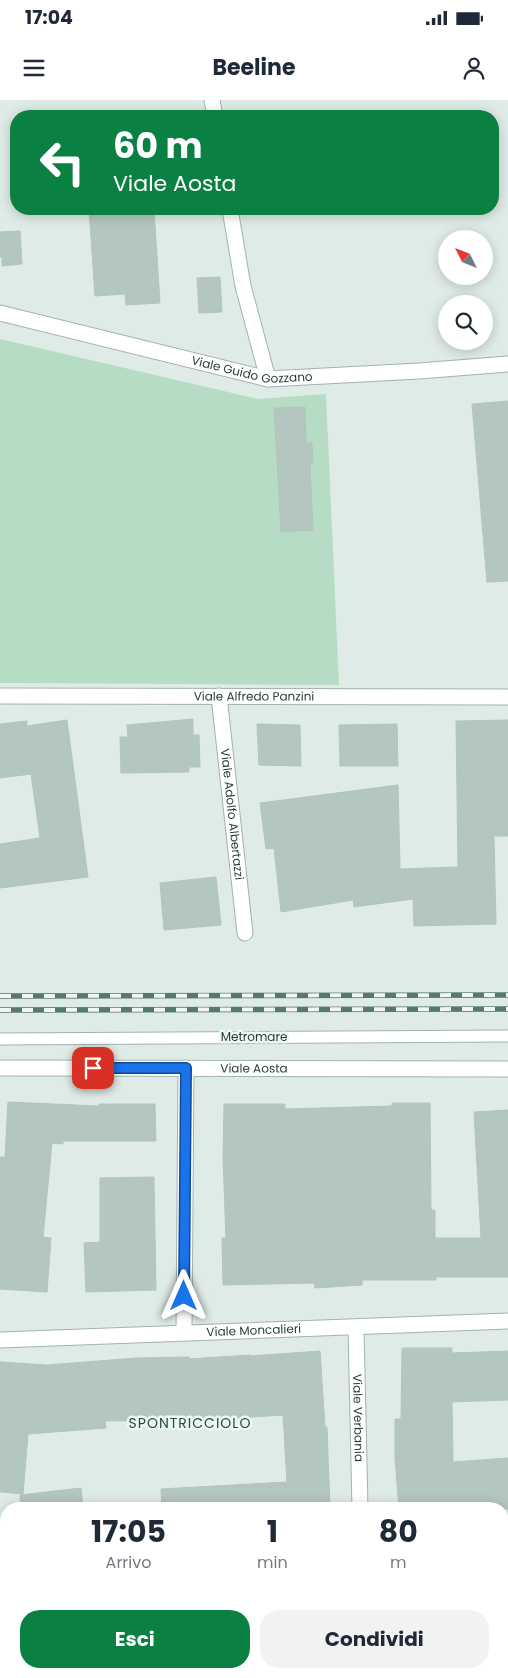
<!DOCTYPE html>
<html lang="it">
<style>
:root{--surface:#fff;--page:#f2f2f3;--text:#1f2937;--muted:#747a83;--accent:#0b8043}
body{margin:0;font-family:Poppins,sans-serif;background:var(--page);color:var(--text);height:100vh;display:flex;flex-direction:column;font-size:19px;white-space:nowrap}
*{box-sizing:border-box;margin:0}
p{font-size:16px;color:var(--muted)}
.icon{flex:none;width:28px;height:28px;fill:none;stroke:currentColor;stroke-width:2;stroke-linecap:round;stroke-linejoin:round}
.map{position:relative;flex:1;overflow:hidden}
.sheet{position:absolute;left:0px;top:1402px;width:509px;height:176px;display:flex;flex-direction:column;background:var(--surface);border-radius:20px 20px 0 0;box-shadow:0 2px 12px #0003}
.sheet>*{flex:none}
.banner{position:absolute;left:10px;top:10px;width:489px;height:105px;border-radius:20px;box-shadow:0 2px 12px #0003;background:#0b8043;color:#fff;overflow:hidden}
.needle{width:32px;rotate:312deg}
.tools{position:absolute;left:438px;top:130px;display:grid;gap:10px}
.tools a{display:grid;place-items:center;width:55px;height:55px;border-radius:50%;background:var(--surface);box-shadow:0 2px 12px #0003;font-size:25px}
.pin{position:absolute;display:grid;place-items:center;width:42px;height:42px;color:#fff;margin:-21px;border-radius:10px;box-shadow:0 2px 8px #0006}
.me{position:absolute;width:55px;margin:-28px;rotate:0deg;stroke-linejoin:round;filter:drop-shadow(0 0 4px #0008)}
.turn{display:flex;align-items:center;gap:18px;height:105px;padding:0 20px;font-size:22px}
.turn .icon{width:65px;height:65px;stroke-width:2.5}
.turn b{display:block;font-size:35px;line-height:42px}
.eta{display:flex;justify-content:space-evenly;align-items:center;height:85px;text-align:center}
.eta b{font-size:30px;font-weight:700;line-height:35px}
.button{display:flex;gap:10px;margin-top:auto;padding:10px 20px}
.button a{flex:1;height:58px;border-radius:20px;background:var(--accent);color:#fff;font-size:20px;font-weight:700;line-height:58px;text-align:center}
.button a+a{background:var(--page);color:var(--text)}
.status{display:flex;justify-content:space-between;align-items:center;height:35px;padding:0 25px;background:var(--surface);direction:ltr}
.status svg{height:14px;fill:currentColor}
header{display:flex;justify-content:space-between;align-items:center;height:65px;padding:0 20px;background:var(--surface);font-size:22px;font-weight:700}
.map>svg:first-child{display:block}
.green{fill:#b6ddc4}
.building{fill:#b4c6c0;stroke:#b1c5be}
.lines{fill:none;stroke-linecap:round;stroke-linejoin:round}
.lane-casing{stroke:#a2b3ae;stroke-width:13}
.street-casing{stroke:#a2b3ae;stroke-width:17}
.secondary-casing{stroke:#9db7b0;stroke-width:17}
.lane{stroke:#fff;stroke-width:11}
.street{stroke:#fff;stroke-width:15}
.secondary{stroke:#fff;stroke-width:15}
.rail-casing{stroke:#597772;stroke-width:5.5}
.rail{stroke:#eff7f4;stroke-width:4;stroke-dasharray:11;stroke-linecap:butt}
.route-casing{stroke:#114b97;stroke-width:12}
.route{stroke:#1a73e8;stroke-width:9}
.labels{text-anchor:middle;stroke-width:5;stroke-linejoin:round;paint-order:stroke}
.street-label{font-size:12px;fill:#1f3b36;stroke:#eff7f4}
.neighbourhood-label{font-size:14px;letter-spacing:1px;fill:#1a4e46;stroke:#eff7f4}
</style>
<div class="status"><b>17:04</b><svg viewBox="0 0 49 12"><path d="M0 12V9h3v3zM5 12V6h3v6zM10 12V3h3v9zM15 12V0h3v12zM26 1h20v11H26zM47 4h2v5h-2z"/></svg></div>
<header><svg class="icon" aria-label="menu" viewBox="0 0 24 24"><path d="M4 6h16M4 12h16M4 18h16"/></svg>Beeline<svg class="icon" aria-label="person" viewBox="0 0 24 24"><circle cx="12" cy="8" r="4"/><path d="M4 21q1-7 8-7t8 7"/></svg></header>
<div class="map">
<svg width="508" height="1578" viewBox="0 0 508 1578">
<rect width="100%" height="100%" fill="#dfebe6"/>
<g class="green">
<polygon points="0,239 258,299 326,294 339,585 0,583"/>
<polygon points="0,1509 6,1509 6,1547 0,1542"/>
<polygon points="37,1573 135,1573 135,1578 44,1578"/>
</g>
<g class="building">
<polygon points="89,109 154,109 160,203 126,205 125,194 95,196"/>
<polygon points="20,131 22,164 2,166 2,157 0,157 0,132"/>
<polygon points="220,177 222,212 199,213 197,178"/>
<polygon points="508,301 508,481 487,482 472,304"/>
<polygon points="305,307 306,343 312,343 313,364 310,364 313,430 281,432 274,308"/>
<polygon points="193,619 193,635 199,635 200,667 189,667 189,672 121,673 120,637 128,637 127,625"/>
<polygon points="67,620 88,777 0,788 0,744 40,738 31,674 0,678 0,624 27,621 27,626"/>
<polygon points="508,620 508,736 494,736 496,824 414,826 413,799 354,807 353,800 281,812 274,748 266,749 260,703 398,685 400,769 458,767 456,621"/>
<polygon points="257,624 300,625 301,666 259,665"/>
<polygon points="397,624 398,666 340,666 339,625"/>
<polygon points="216,777 221,825 164,830 160,783"/>
<polygon points="8,1002 99,1006 99,1004 155,1004 156,1041 63,1041 63,1044 52,1043 43,1137 51,1138 47,1192 0,1189 0,1057 5,1057"/>
<polygon points="392,1003 430,1003 431,1110 435,1110 435,1138 481,1138 474,1012 508,1010 508,1177 436,1177 436,1180 362,1180 362,1185 315,1188 314,1183 223,1185 222,1138 226,1138 223,1058 224,1004 285,1004 285,1009 392,1006"/>
<polygon points="154,1077 156,1190 86,1192 84,1143 100,1142 100,1078"/>
<polygon points="402,1248 452,1248 452,1253 508,1251 508,1300 452,1302 453,1362 508,1358 508,1409 399,1409 395,1358 395,1319 401,1319"/>
<polygon points="320,1251 325,1327 327,1327 330,1409 162,1409 161,1389 287,1382 283,1315 219,1319 105,1321 106,1328 28,1334 23,1394 0,1392 0,1262 47,1265 136,1258 189,1257 189,1259 250,1255 250,1256"/>
<polygon points="81,1388 83,1409 21,1409 20,1395"/>
</g>
<g class="lines">
<defs>
<polyline id="lane" points="0,939 508,936"/>
<g id="street">
<polyline points="212,0 215,16"/>
<polyline points="230,109 243,186 268,279"/>
<path id="s1" d="M 0,213 L 268,279 L 419,271 L 508,264"/>
<path id="s2" d="M 0,596 L 508,597"/>
<path id="s3" d="M 219,596 L 245,833"/>
<path id="s4" d="M 356,1227 L 360,1409"/>
<polyline points="184,1233 186,968"/>
<path id="s5" d="M 0,1240 L 508,1221"/>
<polyline points="502,1454 508,1454"/>
<polyline points="0,1493 6,1493"/>
<polyline points="201,1572 201,1578"/>
</g>
<g id="secondary">
<path id="s6" d="M 0,968 L 508,969"/>
</g>
</defs>
<use href="#lane" class="lane-casing"/>
<use href="#street" class="street-casing"/>
<use href="#secondary" class="secondary-casing"/>
<use href="#lane" class="lane"/>
<use href="#street" class="street"/>
<use href="#secondary" class="secondary"/>
<defs>
<g id="rail">
<polyline points="0,896 508,895"/>
<polyline points="0,910 508,909"/>
</g>
</defs>
<use href="#rail" class="rail-casing"/>
<use href="#rail" class="rail"/>
</g>
<g class="lines">
<defs>
<polyline id="route" points="93,968 186,968 184,1196"/>
</defs>
<use href="#route" class="route-casing"/>
<use href="#route" class="route"/>
</g>
<g class="labels">
<g class="street-label">
<text dy="4" stroke="none"><textPath href="#s1" startOffset="259">Viale Guido Gozzano</textPath></text>
<text dy="4" stroke="none"><textPath href="#s2" startOffset="254">Viale Alfredo Panzini</textPath></text>
<text dy="4" stroke="none"><textPath href="#s3" startOffset="119">Viale Adolfo Albertazzi</textPath></text>
<text x="254" y="941">Metromare</text>
<text dy="4" stroke="none"><textPath href="#s6" startOffset="254">Viale Aosta</textPath></text>
<text dy="4" stroke="none"><textPath href="#s5" startOffset="254">Viale Moncalieri</textPath></text>
<text dy="4" stroke="none"><textPath href="#s4" startOffset="91">Viale Verbania</textPath></text>
</g>
<g class="neighbourhood-label">
<text x="190" y="1328">SPONTRICCIOLO</text>
</g>
</g>
</svg>
<div class="tools">
<a><svg class="needle" viewBox="-14 -14 28 28"><path d="M0-13l5 13h-10z" fill="#e53935"/><path d="M0 13l5-13h-10z" fill="#747a83"/></svg></a>
<a><svg class="icon" aria-label="search" viewBox="0 0 24 24"><circle cx="10" cy="10" r="6"/><path d="M15 15l6 6"/></svg></a>
</div>
<div class="pin" style="left:93px;top:968px;background:#d93025"><svg class="icon" aria-label="arrive" viewBox="0 0 24 24"><path d="M6 21V4h12l-3 4 3 4H6"/></svg></div>
<svg class="me" style="left:184px;top:1196px" viewBox="-20 -20 40 40"><path d="M0-17L14 15 0 8-14 15z" fill="#1a73e8" stroke="#fff" stroke-width="4"/></svg>
<div class="banner">
<div class="turn"><svg class="icon" aria-label="left" viewBox="0 0 24 24"><path d="M17 20v-9H6M10 6l-5 5 5 5"/></svg><div><b>60 m</b>Viale Aosta</div></div>
</div>
<section class="sheet">
<div class="eta">
<div><b>17:05</b><p>Arrivo</p></div>
<div><b>1</b><p>min</p></div>
<div><b>80</b><p>m</p></div>
</div>
<div class="button"><a>Esci</a><a>Condividi</a></div>
</section>
</div>
